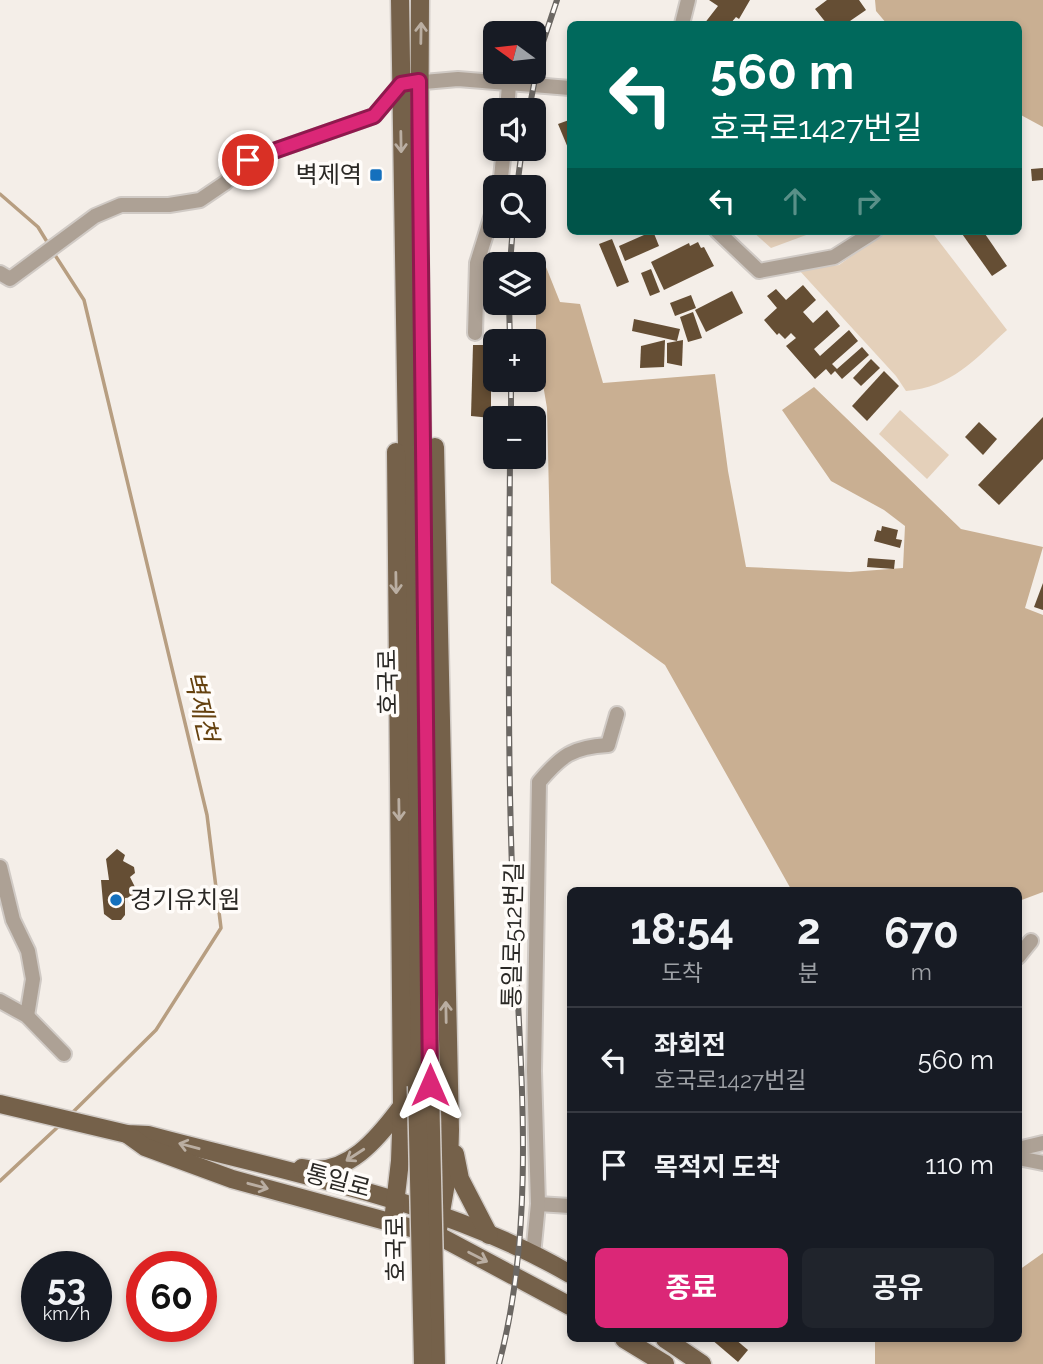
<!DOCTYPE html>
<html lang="ko">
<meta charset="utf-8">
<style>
:root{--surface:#171b24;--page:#20242c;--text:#f1f3f6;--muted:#9ea1a6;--line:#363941;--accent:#db2777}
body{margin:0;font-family:Raleway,"Noto Sans KR",sans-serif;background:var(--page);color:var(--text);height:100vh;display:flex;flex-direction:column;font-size:26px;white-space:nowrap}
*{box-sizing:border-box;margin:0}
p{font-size:23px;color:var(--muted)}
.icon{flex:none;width:38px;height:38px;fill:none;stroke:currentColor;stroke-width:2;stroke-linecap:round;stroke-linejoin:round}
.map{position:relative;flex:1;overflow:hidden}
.details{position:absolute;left:567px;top:887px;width:455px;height:455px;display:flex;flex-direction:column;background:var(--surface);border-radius:10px;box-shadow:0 4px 10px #0003}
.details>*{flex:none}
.banner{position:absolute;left:567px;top:21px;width:455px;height:214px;border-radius:10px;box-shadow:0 4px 10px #0003;background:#00695c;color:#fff;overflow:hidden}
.needle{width:46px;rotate:285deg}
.buttons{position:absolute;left:483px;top:21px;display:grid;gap:14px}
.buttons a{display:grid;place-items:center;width:63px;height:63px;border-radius:10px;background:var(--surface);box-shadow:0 4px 10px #0003;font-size:35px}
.speed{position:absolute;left:21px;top:1251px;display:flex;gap:14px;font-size:35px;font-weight:700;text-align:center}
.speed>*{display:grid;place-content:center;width:91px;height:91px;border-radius:50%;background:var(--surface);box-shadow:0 4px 10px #0003;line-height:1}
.speed small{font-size:18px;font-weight:400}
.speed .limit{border:10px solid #d22;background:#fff;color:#111}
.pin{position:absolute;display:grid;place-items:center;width:60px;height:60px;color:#fff;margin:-30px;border:4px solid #fff;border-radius:50%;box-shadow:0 2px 7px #0007}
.me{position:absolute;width:77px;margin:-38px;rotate:0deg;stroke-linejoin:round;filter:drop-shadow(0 0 5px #0008)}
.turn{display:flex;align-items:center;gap:24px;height:147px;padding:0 28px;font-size:32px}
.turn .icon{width:91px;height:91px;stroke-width:2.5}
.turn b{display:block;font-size:49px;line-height:60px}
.lanes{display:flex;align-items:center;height:66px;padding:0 28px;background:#0003;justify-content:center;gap:35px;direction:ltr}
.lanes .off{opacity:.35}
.eta{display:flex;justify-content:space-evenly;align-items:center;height:119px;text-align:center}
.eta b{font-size:42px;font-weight:700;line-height:49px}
.primary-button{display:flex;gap:14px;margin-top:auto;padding:14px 28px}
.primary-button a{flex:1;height:80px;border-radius:10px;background:var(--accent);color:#fff;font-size:28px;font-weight:700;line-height:80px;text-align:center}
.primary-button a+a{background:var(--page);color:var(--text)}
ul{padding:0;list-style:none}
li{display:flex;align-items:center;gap:21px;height:105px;padding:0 28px;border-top:2px solid var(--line)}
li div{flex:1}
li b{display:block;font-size:26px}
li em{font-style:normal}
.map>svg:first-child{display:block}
.green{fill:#e4d0ba}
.forest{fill:#c9af92}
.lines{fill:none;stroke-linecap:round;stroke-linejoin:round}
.stream{stroke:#b79e81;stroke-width:3.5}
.building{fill:#654e34}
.minor-casing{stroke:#d0cac5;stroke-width:18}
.major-casing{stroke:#d0cac5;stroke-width:21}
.minor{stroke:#ada195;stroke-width:14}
.major{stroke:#75614a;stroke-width:18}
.rail-casing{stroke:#6b6763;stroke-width:6}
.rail{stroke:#fffcf9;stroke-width:3.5;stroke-dasharray:10;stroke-linecap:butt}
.major-bridge-casing{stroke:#d0cac5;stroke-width:21;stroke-linecap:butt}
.major-bridge{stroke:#75614a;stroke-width:18}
.oneway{stroke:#baaea2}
.route-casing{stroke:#8e194d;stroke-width:18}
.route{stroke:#db2777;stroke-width:12}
.poi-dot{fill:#1470bd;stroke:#fffcf9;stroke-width:2.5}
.labels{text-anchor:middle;stroke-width:7;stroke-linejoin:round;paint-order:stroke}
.poi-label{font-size:24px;fill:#2a2825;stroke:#fffcf9;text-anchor:end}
.street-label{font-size:24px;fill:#2a2825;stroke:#fffcf9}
.water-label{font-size:26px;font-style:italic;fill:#65410e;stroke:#fffcf9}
</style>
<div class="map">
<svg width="1043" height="1364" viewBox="0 0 1043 1364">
<rect width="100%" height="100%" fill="#f4eee8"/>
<g class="green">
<polygon points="752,231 817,231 771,248"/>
<path d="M 887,231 L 931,231 L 1007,330 C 974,360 952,387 906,391 L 896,376 L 799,270 L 839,265 Z"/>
<polygon points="900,410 949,455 927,479 879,434"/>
</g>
<g class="forest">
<polygon points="875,0 1043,0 1043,127 1019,114 1018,24 887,24 876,11"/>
<polygon points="536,262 544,262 560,302 580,304 603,383 715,374 728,471 746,567 850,572 903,568 905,526 884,510 831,481 782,410 814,387 961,529 1043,547 1025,608 1043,615 1043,892 1019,901 1018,891 792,891 665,665 551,583 547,408 536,343"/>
<polygon points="1043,1253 1043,1364 875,1364 875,1339 1018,1339 1019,1270"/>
</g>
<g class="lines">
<g class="stream">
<polyline points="0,194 38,227 49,245"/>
<polyline points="53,252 84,300 207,815 221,928 156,1030 71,1114"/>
<polyline points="0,1181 61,1124"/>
</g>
</g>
<g class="building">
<polygon points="709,0 750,0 739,19 736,17 730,24 704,24 718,6"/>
<polygon points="827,0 859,0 866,10 850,21 853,24 827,24 815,9"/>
<polygon points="569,120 570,146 568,148 558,124"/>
<polygon points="1043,168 1043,180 1032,181 1031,169"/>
<polygon points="653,231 659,246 625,261 619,246"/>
<polygon points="960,231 983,231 1007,266 992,276"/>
<polygon points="612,239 629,282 617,287 599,244"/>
<polygon points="698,242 701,248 704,247 714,266 664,290 651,262 689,243 690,246"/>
<polygon points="651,269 660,292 650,296 641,273"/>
<polygon points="803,285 816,300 803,312 813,323 827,310 840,326 814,349 820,356 849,330 858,341 832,364 837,369 862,347 869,355 842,379 835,371 831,375 826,369 815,379 786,346 796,338 791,333 785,339 779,333 777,335 764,320 777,308 767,296 776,289 786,300"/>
<polygon points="732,291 743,313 706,332 695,310"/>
<polygon points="691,295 696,308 675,316 670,303"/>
<polygon points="693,312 702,338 688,342 680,317"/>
<polygon points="634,319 680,329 677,341 632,331"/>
<polygon points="665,340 664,367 640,368 641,346"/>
<polygon points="683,340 682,366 667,363 667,343"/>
<polygon points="473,345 491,345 491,418 471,416"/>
<polygon points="871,359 880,368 861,386 853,378"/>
<polygon points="884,371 899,386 867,421 852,406"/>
<polygon points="1043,417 1043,459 999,505 978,485"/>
<polygon points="979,422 997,439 983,455 965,437"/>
<polygon points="882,526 898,530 896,539 902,540 900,548 874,541 877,530 881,531"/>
<polygon points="868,558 895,560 894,569 867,567"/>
<polygon points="1043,583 1043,610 1034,607"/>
<polygon points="117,849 125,855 123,861 134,867 135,873 130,877 136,889 134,897 125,898 125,915 121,920 112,920 104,914 101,880 109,880 106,859"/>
<polygon points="711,1339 735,1339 748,1350 738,1362"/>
</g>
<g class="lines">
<defs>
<g id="minor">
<polyline points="682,24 688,0"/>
<polyline points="507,110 509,85"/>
<polyline points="500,187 504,149"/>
<polyline points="717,231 759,271 834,257 875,231"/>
<polyline points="0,273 10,279 95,216 121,205 169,205 200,200 225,183 248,160 374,116 401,84 458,79 570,88"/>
<polyline points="475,333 477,263 495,205"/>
<polyline points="0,867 13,920 28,951 33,979 27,1016"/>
<polyline points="1018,957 1031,941"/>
<polyline points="0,1001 27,1016 64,1054"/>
<polyline points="1018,1149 1043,1143"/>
<polyline points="1018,1158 1043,1163"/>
<polyline points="538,1204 570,1206"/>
<path d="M 533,1255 L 538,1204 L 534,1071 L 539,782 C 561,756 572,747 608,745 L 617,714"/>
</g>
<g id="major">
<polyline points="400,0 417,1086"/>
<polyline points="420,0 419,212 430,1085"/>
<polyline points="435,447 450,1130 449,1166 437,1235"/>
<path d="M 0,1104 L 127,1134 L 148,1135 C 289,1173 443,1200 570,1274"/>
<polyline points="127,1134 145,1147 232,1179 437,1235 570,1306"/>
<polyline points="455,1154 460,1179 489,1235"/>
<path d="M 302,1168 C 346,1179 379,1137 402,1106"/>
<polyline points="393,1221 400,1161 402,1106 396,452"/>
<polyline points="624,1339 665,1364"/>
<polyline points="665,1339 702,1364"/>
</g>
</defs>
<use href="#minor" class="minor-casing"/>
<use href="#major" class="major-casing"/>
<use href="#minor" class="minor"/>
<use href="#major" class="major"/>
<defs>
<g id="rail">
<polyline points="529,110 541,48 557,0"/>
<polyline points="517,187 522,149"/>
<polyline points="510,264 513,226"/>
<polyline points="509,303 510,341"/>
<polyline points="511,418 511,380"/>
<path d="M 499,1364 C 539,1213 518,1050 513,896 C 507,749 509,603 510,457"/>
</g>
</defs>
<use href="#rail" class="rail-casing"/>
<use href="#rail" class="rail"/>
<defs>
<g id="major-bridge">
<polyline points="430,1085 436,1364"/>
<polyline points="417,1086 423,1364"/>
</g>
</defs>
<use href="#major-bridge" class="major-bridge-casing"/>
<use href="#major-bridge" class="major-bridge"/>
</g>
<defs><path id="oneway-shaft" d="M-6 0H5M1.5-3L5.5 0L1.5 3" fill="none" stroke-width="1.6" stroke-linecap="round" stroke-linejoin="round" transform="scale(1.75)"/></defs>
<g class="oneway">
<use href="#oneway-shaft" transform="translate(421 33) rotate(-89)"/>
<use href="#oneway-shaft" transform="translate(401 142) rotate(89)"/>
<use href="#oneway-shaft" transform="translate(396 583) rotate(89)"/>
<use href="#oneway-shaft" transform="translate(399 810) rotate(89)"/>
<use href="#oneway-shaft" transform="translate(446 1012) rotate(-91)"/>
<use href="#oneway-shaft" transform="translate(189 1146) rotate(-165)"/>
<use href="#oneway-shaft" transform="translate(355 1155) rotate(147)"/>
<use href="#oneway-shaft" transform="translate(258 1186) rotate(15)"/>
<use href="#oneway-shaft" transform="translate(478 1257) rotate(27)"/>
</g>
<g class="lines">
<defs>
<polyline id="route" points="248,160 374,116 401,84 419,81 430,1085"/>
</defs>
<use href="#route" class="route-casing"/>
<use href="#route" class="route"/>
</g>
<g class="poi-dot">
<rect x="369" y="168" width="14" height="14" rx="3.5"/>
<circle cx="116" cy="900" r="7"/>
</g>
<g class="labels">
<g class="poi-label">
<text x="362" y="183">벽제역</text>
<text x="130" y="908" text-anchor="start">경기유치원</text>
</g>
<g class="street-label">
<text transform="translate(388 682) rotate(-91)" y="8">호국로</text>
<text transform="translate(513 935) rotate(-89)" y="8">통일로512번길</text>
<text transform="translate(338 1181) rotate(15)" y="8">통일로</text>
<text transform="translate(396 1249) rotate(-91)" y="8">호국로</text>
</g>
<g class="water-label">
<text transform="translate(201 706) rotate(77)" y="9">벽제천</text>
</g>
</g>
</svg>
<div class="buttons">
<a><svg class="needle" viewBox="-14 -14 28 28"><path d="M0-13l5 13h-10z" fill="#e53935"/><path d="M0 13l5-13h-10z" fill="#9ea1a6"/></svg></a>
<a><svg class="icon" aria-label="sound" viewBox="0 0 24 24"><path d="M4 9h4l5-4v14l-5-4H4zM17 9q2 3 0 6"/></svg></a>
<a><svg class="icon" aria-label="search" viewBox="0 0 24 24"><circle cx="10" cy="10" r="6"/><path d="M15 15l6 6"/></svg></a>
<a><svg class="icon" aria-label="layers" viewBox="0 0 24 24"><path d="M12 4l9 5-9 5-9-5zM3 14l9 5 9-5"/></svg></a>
<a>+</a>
<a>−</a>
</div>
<div class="speed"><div>53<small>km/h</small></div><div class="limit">60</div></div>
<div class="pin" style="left:248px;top:160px;background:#d93025"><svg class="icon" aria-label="arrive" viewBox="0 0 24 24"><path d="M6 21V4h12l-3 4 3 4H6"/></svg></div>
<svg class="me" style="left:430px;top:1085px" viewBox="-20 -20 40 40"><path d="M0-17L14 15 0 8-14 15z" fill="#db2777" stroke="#fff" stroke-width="4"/></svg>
<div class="banner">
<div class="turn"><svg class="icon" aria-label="left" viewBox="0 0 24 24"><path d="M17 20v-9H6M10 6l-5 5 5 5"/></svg><div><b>560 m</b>호국로1427번길</div></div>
<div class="lanes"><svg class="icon" aria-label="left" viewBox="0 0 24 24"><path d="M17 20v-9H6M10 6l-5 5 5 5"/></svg><svg class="icon off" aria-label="ahead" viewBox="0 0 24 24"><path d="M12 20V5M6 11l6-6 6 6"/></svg><svg class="icon off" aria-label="right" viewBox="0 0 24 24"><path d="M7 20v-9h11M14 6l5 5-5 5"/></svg></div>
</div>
<section class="details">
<div class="eta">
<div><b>18:54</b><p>도착</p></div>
<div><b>2</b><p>분</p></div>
<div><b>670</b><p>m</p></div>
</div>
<ul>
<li><svg class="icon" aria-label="left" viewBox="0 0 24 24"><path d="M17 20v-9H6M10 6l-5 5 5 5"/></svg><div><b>좌회전</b><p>호국로1427번길</p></div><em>560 m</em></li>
<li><svg class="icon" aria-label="arrive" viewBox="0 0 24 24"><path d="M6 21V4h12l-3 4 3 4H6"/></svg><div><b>목적지 도착</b></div><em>110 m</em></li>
</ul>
<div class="primary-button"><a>종료</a><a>공유</a></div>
</section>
</div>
